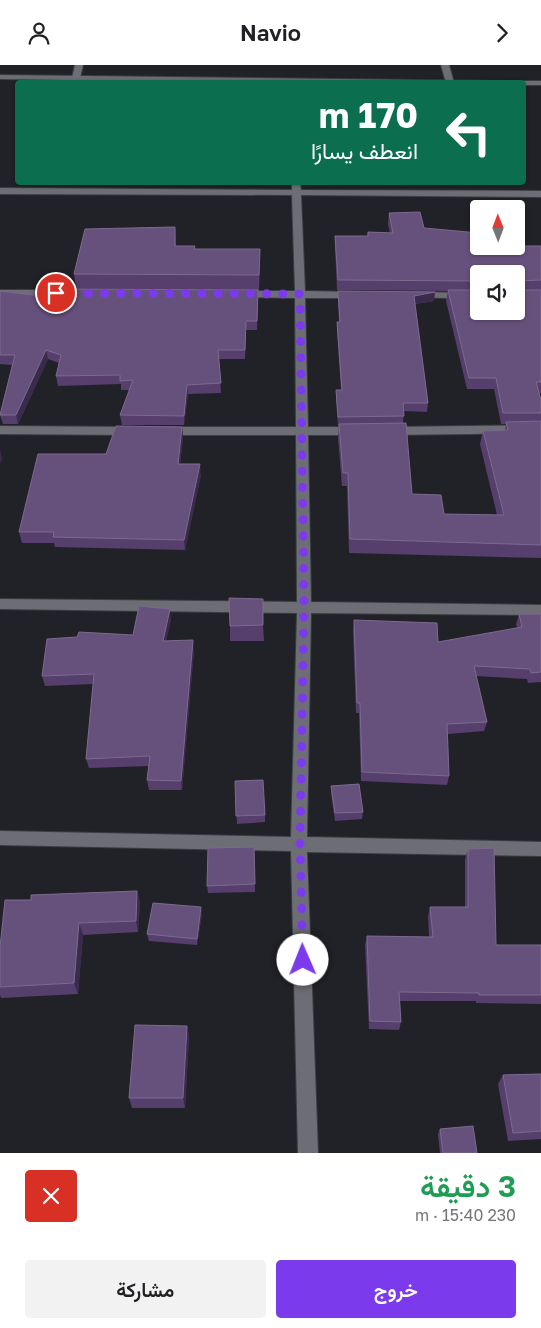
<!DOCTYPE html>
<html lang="ar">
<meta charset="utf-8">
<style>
:root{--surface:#fff;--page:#f2f2f2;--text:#202124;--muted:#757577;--accent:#7c3aed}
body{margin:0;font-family:"Golos Text",Vazirmatn,sans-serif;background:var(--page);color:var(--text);direction:rtl;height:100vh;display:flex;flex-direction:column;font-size:19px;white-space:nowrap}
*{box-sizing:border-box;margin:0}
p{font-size:16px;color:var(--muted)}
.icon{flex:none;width:28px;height:28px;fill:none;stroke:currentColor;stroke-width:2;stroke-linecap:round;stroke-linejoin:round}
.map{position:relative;height:1088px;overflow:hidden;direction:ltr}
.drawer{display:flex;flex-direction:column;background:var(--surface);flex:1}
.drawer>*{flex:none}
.top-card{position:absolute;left:15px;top:15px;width:511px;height:105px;border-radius:5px;box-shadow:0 1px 4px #0004;direction:rtl;background:#0b6e4f;color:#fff;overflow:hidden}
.needle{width:32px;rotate:359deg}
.tools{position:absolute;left:470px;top:135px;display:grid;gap:10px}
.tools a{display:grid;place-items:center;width:55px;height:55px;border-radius:5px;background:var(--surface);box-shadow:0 1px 4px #0004;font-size:25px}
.pin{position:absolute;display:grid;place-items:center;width:42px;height:42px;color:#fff;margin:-21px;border:2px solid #fff;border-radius:50%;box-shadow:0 1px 5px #0007}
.me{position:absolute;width:55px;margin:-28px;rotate:359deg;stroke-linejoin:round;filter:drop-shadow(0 0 4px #0008)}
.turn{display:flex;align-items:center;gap:18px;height:105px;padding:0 25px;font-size:22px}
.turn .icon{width:65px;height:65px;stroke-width:2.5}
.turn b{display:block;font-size:35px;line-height:42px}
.round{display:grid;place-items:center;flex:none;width:52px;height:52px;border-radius:5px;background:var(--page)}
.headline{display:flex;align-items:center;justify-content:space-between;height:85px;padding:0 25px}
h1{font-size:30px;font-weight:600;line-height:38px;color:#1e9e55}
.cta{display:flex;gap:10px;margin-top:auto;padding:10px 25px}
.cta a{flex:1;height:58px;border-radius:5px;background:var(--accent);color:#fff;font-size:20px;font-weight:600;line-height:58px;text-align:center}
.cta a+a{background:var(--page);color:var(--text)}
header{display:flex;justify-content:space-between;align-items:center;height:65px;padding:0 25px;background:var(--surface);font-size:22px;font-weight:600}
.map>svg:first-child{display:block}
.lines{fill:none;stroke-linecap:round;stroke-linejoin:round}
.minor-casing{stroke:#3d3e43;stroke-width:2}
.tertiary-casing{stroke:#3d3e43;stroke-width:2}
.minor{fill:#6d6e75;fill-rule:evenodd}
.tertiary{fill:#6d6e75;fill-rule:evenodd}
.wall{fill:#563e6d;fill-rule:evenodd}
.shaded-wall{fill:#3a2a4b}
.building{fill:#66517c;stroke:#7c6a8f}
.route{stroke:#7c3aed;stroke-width:9;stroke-dasharray:0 16.2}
</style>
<header><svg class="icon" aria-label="forward" viewBox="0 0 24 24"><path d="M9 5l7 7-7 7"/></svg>Navio<svg class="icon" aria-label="person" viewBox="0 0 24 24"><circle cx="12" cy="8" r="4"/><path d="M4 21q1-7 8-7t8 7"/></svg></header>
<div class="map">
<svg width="541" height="1088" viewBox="0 0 541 1088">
<rect width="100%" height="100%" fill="#212227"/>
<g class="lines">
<defs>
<g id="minor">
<polygon points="75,0 83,0 80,13 76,15 72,13"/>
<polygon points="441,0 449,0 454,18 446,18"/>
<polygon points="292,118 300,118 301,125 541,126 541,132 301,130 305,226 357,227 362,230 357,233 305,233 308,362 357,362 363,366 357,370 308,370 311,537 541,540 541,550 311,548 307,772 541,777 541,791 307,787 318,1088 298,1088 291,786 0,780 0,766 291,772 297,548 0,544 0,534 297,537 296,370 166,370 160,366 166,362 296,362 295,233 241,232 236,229 241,226 295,226 292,130 0,129 0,123 292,125"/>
<polygon points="0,225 62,225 67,228 62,231 0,231"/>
<polygon points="416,227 479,228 479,234 412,232 411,230 412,228"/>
<polygon points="541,360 541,368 388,370 382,366 388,362"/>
<polygon points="0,361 132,362 138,366 132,370 0,369"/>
</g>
<g id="tertiary">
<polygon points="0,10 503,16 507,18 258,18 0,14"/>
<polygon points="524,16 541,16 541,20 524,20 524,18 520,18"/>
</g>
</defs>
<use href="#minor" class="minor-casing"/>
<use href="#tertiary" class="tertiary-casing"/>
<use href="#minor" class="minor"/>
<use href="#tertiary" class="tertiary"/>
</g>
<g class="wall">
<path d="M 389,148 L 424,163 L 479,181 L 541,181 L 541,328 L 539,328 L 541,335 L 541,493 L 349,488 L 347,421 L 342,421 L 338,372 L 339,361 L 338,361 L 336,333 L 336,325 L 341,325 L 337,266 L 337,257 L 339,257 L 338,235 L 338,226 L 434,236 L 415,239 L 428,338 L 427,347 L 404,346 L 403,358 L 412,429 L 444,449 L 497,450 L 480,379 L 483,366 L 505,365 L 506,359 L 501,359 L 494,324 L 467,324 L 446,236 L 448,226 L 337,225 L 335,182 L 335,171 L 367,171 L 368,167 L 390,168 L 388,159 ZM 479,209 L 516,246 L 479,246 Z"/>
<polygon points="175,162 176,181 195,184 260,198 259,225 76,224 74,209"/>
<polygon points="258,225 257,265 246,265 245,294 219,294 221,328 188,329 184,360 122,360 120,350 130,325 121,325 121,319 58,321 56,311 59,298 48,294 18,359 3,359 0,350 12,300 0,299 0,226 42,231"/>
<polygon points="182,362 183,372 180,399 201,410 185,485 55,482 54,478 22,478 19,467"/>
<polygon points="519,549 541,549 541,617 528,618 527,614 476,611 487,657 484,666 448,669 449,711 447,720 361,716 359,648 356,648 353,565 354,555 438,577 517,563 516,559"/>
<polygon points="171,554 166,576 194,585 182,725 149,725 147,715 149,701 89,703 86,694 93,619 45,621 42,611"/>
<polygon points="263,560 264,576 230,576 230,561"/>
<polygon points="235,716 265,750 265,757 237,759"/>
<polygon points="331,721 363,747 362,754 335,756 331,728"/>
<polygon points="254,782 255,827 208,828 207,821"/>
<polygon points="468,784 496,880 541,880 541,939 476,938 476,936 400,936 401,957 399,965 369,964 365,880 367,871 429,872 428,851 430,842 465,842 465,794"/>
<polygon points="137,826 140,838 138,867 83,870 78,929 1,933 0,930 0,882"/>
<polygon points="202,849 197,880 149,876 147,869"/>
<polygon points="187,961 189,972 185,1043 132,1043 129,1033"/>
<polygon points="541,1009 541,1074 508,1076 498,1019 503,1010"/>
<polygon points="440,1064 477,1088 440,1088 438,1069"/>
</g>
<g class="shaded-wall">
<polygon points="260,184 260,198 259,225 259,210"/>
<polygon points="435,227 434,236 413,239 414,231"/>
<polygon points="46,285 48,294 18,359 16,350"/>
<polygon points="187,320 188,329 184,360 184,351"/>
<polygon points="182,362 183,372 179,409 178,399"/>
<polygon points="0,384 2,394 0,399"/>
<polygon points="200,399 201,410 185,485 184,475"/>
<polygon points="170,544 171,554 164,586 163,576"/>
<polygon points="193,575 194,585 182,725 181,716"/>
<polygon points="137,826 140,838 138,867 136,856"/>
<polygon points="201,842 202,849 197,880 197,874"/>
<polygon points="79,858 83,870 78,929 74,918"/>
<polygon points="187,961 189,972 185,1043 183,1033"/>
</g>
<g class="building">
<polygon points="420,147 424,163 479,168 479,181 541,181 541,215 517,216 516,223 518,225 541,225 541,317 536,317 541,335 541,348 503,348 496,313 469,313 448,225 479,225 479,246 516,246 516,209 479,209 479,216 338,215 335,171 368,171 368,167 393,168 389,148"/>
<polygon points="175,162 175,181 195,181 194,184 260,184 259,210 74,209 85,164"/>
<polygon points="46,224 258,225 257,256 246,256 245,285 218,285 221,318 187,320 184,351 120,350 133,315 120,316 120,310 56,311 61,290 46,285 16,350 0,350 15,290 0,290 0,226 42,231"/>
<polygon points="338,226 435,227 414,231 428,338 403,338 404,351 338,352 336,325 342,325 337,257 340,257"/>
<polygon points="541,356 541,480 350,474 348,408 343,408 339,359 406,358 412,429 441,430 444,449 504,450 483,366 508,365 506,357"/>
<polygon points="116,361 182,362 178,399 200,399 184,475 53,472 54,467 19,467 38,389 106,389"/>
<polygon points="229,533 263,534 263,560 230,561"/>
<polygon points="139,541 170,544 163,576 193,575 181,716 147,715 150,691 86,694 94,609 42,611 47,574 77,572 79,567 133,570"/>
<polygon points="519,549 541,549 541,607 531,608 530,604 474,601 487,657 447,659 449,711 362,707 360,638 357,638 354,555 437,558 438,577 522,562"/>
<polygon points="263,715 265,750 236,751 235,716"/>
<polygon points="359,719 363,747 335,748 331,721"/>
<polygon points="254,782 255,819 207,821 208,783"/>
<polygon points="494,783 496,880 541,880 541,930 479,930 479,928 399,927 401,957 370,956 367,871 433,872 430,842 468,842 468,784"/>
<polygon points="137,826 136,856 79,858 74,918 0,922 0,882 5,835 31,835 31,830"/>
<polygon points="153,838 201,842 197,874 147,869"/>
<polygon points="135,960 187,961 183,1033 129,1033"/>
<polygon points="541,1009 541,1066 513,1068 503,1010"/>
<polygon points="473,1061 477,1088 443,1088 440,1064"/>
</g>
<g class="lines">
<polyline class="route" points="56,228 300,229 304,542 300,779 303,895"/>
</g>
</svg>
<div class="tools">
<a><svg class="needle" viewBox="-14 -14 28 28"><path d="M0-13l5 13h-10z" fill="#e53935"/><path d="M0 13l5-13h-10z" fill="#757577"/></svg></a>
<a><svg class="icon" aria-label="sound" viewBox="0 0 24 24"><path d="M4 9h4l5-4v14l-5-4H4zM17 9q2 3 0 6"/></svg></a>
</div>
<div class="pin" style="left:56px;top:228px;background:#d93025"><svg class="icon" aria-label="arrive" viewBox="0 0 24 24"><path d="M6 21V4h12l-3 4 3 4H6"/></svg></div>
<svg class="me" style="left:303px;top:895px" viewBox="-20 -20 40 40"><circle r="19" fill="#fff"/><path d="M0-13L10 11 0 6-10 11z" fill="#7c3aed"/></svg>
<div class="top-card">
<div class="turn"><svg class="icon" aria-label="left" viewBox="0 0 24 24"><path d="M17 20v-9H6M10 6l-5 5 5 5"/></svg><div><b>170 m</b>انعطف يسارًا</div></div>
</div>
</div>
<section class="drawer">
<div class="headline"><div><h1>3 دقيقة</h1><p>230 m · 15:40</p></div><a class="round" style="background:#d93025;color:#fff"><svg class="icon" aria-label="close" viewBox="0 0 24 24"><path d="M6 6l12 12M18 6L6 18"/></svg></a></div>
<div class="cta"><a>خروج</a><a>مشاركة</a></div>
</section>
